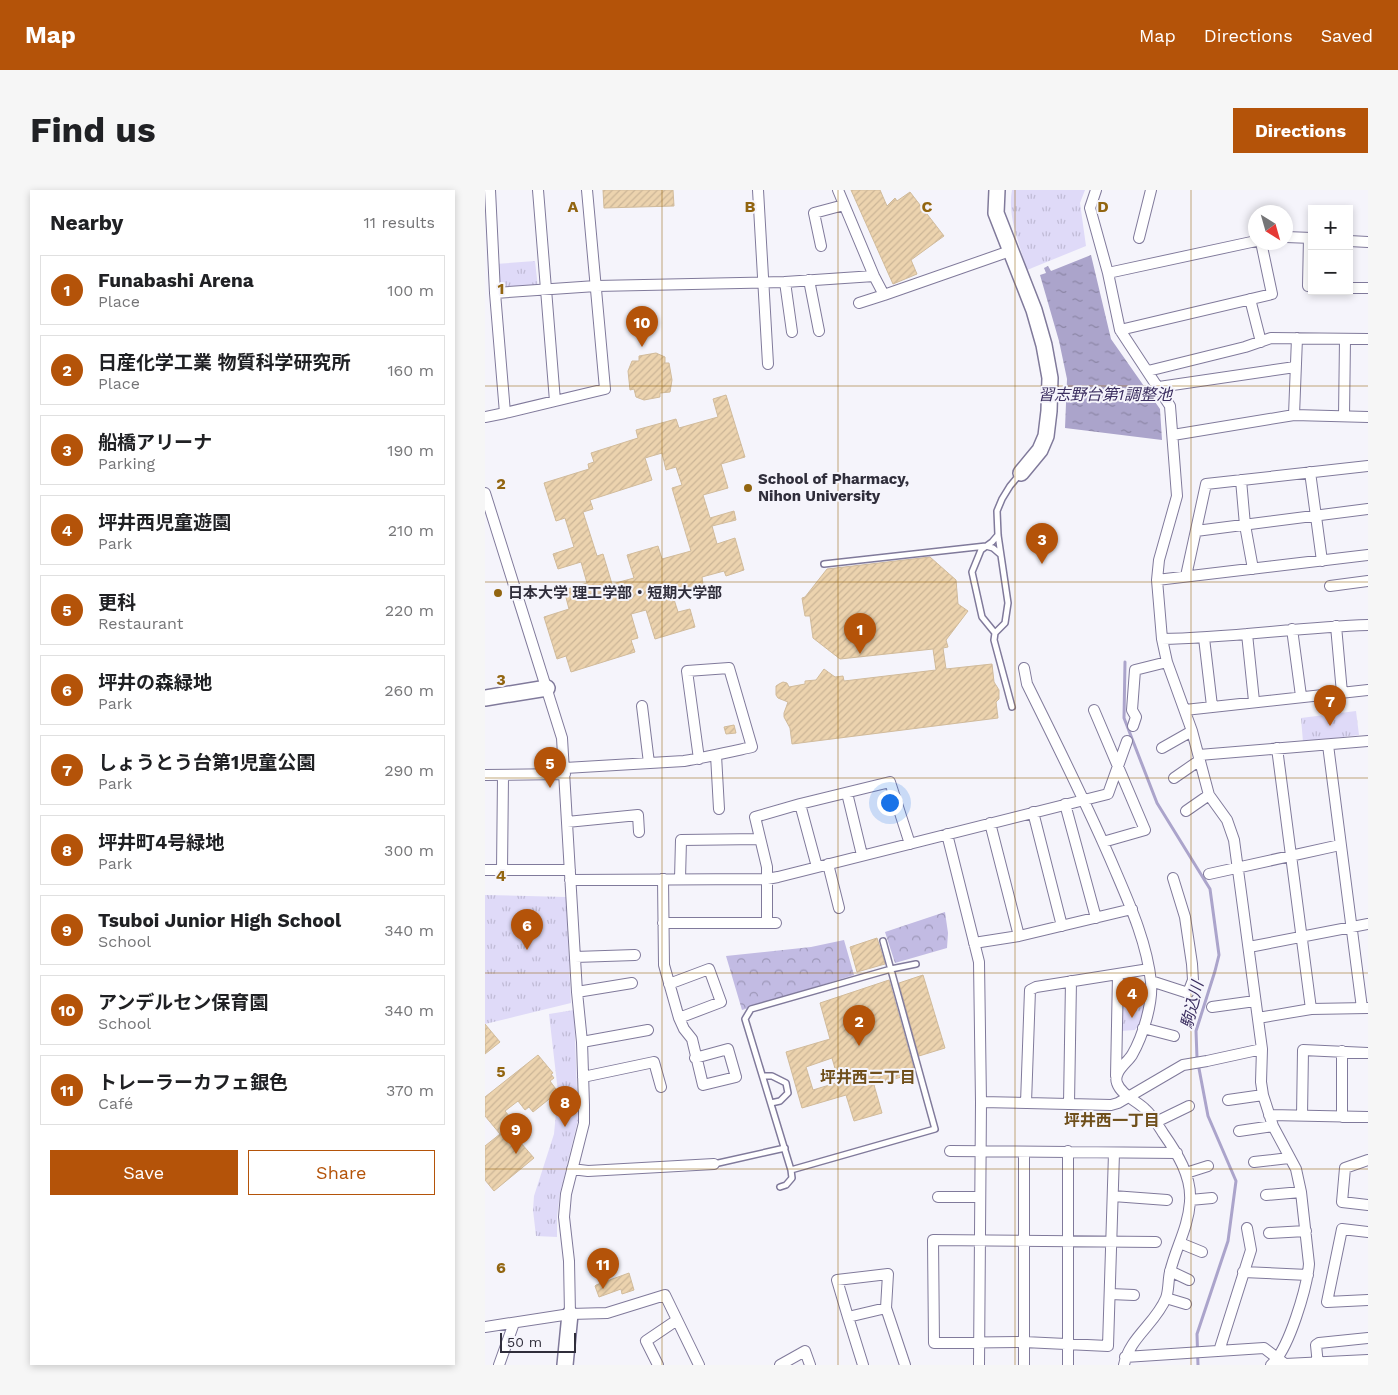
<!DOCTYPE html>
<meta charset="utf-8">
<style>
body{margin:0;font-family:"Work Sans","Noto Sans JP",sans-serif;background:#f6f6f6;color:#202124}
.controls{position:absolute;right:15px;top:15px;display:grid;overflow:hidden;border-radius:0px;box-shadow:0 2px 8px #0003}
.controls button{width:45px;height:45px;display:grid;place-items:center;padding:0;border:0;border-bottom:1px solid #e0e0e0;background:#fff;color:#202124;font:25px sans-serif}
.compass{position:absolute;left:763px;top:15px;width:45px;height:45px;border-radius:50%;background:#fff;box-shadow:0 2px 8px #0003;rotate:143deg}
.scale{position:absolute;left:15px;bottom:12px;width:76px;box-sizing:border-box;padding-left:5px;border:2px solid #302e3b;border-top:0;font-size:14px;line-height:18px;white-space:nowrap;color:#302e3b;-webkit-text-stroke:4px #f5f4fb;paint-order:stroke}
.you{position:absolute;left:404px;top:612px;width:18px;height:18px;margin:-12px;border:4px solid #fff;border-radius:50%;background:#1a73e8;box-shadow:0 0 0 8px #1a73e833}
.badge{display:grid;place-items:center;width:32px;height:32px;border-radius:50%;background:#b45309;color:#fff;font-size:16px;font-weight:700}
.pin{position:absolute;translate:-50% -41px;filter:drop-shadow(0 1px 2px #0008)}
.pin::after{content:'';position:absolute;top:26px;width:18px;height:15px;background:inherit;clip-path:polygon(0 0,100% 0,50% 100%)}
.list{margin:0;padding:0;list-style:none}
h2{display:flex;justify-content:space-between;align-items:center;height:65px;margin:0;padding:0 20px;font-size:21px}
h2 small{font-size:16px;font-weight:400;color:#757577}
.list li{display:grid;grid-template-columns:32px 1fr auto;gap:15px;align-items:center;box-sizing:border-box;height:70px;margin:0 10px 10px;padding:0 10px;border:1px solid #e0e0e0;border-radius:0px}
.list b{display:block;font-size:19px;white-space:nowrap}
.list p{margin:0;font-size:16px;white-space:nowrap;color:#757577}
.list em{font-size:16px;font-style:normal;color:#757577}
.actions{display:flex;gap:10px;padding:15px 20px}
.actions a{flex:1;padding:11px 0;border:1px solid #b45309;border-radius:0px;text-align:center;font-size:18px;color:#b45309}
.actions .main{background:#b45309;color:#fff}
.map{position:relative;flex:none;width:883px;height:1175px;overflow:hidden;border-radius:0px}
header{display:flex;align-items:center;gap:30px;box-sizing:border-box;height:70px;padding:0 25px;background:#b45309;color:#fff}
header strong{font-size:24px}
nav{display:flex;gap:28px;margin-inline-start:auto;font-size:18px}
.intro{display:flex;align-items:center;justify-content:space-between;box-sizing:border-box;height:120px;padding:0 30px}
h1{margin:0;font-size:35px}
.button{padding:12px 22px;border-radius:0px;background:#b45309;color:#fff;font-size:18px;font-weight:700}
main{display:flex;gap:30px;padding:0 30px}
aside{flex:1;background:#fff;border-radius:0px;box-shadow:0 2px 8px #0003}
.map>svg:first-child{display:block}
.grass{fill:url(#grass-tufts)}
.forest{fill:url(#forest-crowns)}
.water{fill:url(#water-ripples)}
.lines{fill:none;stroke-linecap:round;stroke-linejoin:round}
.stream{stroke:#aba4cb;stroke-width:3}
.building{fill:url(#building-hatch);stroke:#d1bb9b;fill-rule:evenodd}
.lane-casing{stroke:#807a9b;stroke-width:8}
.street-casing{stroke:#807a9b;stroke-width:12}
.secondary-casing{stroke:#807a9b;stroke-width:18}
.lane{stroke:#fff;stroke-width:5}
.street{stroke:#fff;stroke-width:10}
.secondary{stroke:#fff;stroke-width:15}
.grid{fill:none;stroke:#926510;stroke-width:1;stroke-opacity:0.55}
.poi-dot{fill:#926510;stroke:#f5f4fb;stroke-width:2}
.labels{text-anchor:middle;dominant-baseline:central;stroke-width:4;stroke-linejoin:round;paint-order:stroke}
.poi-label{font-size:15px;font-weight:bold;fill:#302e3b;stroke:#f5f4fb;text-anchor:start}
.water-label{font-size:16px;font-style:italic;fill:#3a2d5f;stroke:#f5f4fb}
.neighbourhood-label{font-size:16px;font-weight:bold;fill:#6f4f1b;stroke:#f5f4fb}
.grid-label{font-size:16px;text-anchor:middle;font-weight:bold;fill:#926510;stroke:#f5f4fb;stroke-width:4;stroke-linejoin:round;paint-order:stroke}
</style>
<header>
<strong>Map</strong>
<nav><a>Map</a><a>Directions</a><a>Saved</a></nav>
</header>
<div class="intro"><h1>Find us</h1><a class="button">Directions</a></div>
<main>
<aside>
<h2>Nearby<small>11 results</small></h2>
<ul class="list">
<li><span class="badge">1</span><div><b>Funabashi Arena</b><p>Place</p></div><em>100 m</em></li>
<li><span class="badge">2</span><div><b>日産化学工業 物質科学研究所</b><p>Place</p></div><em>160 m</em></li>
<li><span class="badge">3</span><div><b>船橋アリーナ</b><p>Parking</p></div><em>190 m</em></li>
<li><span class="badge">4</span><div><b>坪井西児童遊園</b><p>Park</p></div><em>210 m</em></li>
<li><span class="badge">5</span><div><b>更科</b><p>Restaurant</p></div><em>220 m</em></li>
<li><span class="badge">6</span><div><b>坪井の森緑地</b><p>Park</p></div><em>260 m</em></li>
<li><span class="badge">7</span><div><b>しょうとう台第1児童公園</b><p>Park</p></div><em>290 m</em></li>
<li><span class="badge">8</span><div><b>坪井町4号緑地</b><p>Park</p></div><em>300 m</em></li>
<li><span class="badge">9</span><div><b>Tsuboi Junior High School</b><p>School</p></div><em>340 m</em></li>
<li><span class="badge">10</span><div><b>アンデルセン保育園</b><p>School</p></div><em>340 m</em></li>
<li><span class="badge">11</span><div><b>トレーラーカフェ銀色</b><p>Café</p></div><em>370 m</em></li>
</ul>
<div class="actions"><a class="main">Save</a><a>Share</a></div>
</aside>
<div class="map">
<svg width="883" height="1175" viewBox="0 0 883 1175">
<defs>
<pattern id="grass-tufts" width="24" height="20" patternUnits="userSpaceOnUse" patternTransform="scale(1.25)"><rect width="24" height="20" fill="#dfdaf8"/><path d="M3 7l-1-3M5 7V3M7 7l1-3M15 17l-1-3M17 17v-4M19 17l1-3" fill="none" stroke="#c0bbd6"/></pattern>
<pattern id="forest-crowns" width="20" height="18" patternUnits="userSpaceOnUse" patternTransform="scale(1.25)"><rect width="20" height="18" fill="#c2bbe3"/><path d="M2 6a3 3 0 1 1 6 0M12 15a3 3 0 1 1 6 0" fill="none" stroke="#9e98b9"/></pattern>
<pattern id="water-ripples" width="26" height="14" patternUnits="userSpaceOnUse" patternTransform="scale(1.25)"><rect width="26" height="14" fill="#aba4cb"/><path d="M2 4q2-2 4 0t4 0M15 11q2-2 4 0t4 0" fill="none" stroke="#8c86a6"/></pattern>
<pattern id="building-hatch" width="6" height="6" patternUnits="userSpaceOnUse" patternTransform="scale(1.25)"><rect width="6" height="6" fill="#ecd3ae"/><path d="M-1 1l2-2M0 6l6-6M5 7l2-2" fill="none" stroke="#cbb597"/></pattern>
</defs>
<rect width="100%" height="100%" fill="#f5f4fb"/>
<path class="grass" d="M527,0h73l-5,13 6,43 -59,24c-7,-25 -20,-53 -15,-80z
M50,71l3,27 -41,2 -2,-26z
M871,521l3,24 -56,7 -2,-24z
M0,705l81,2 5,106 -86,21z
M636,802h26c-1,14 -2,27 -12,38l-14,1z
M89,820l4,110 -18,73 -3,24v20l-21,-1 -3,-26 1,-14 20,-62 4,-42 -9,-78z"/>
<path class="forest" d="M460,722l3,21 -1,15 -52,15 -10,-31z
M359,750l10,35 -112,35 -16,-54 85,-9z"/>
<path class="water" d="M606,65l20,84 49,70 2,31 -97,-12 2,-49 -8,-38 -19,-66 6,-2 -2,-5 4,-2 3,5z"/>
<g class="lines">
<path class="stream" d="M640,472l-1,56 33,85 53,86 9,66 -4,16 -19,60 1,27 11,58 28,65 -8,60 -31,93 1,31"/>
</g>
<path class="building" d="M118,0h70l1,16 -70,2z
M366,0h29l7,16 8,-8 2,3 13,-9 34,44 -33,24 6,14 -24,10z
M171,163l9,4v6h4l3,17 -2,12 -10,1v4l-16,3 -8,-3 -2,-8 -4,1 -2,-19 4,-10h7v-5z
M241,205l19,62 -24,7 7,24 -25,7 7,23 24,-7 2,9 -24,6 5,18 18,-6 9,32 -18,6 -2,-5 -22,6 1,7 -31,9 6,19 12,-3 5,18 -40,12 -9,-29 -15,4 7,24 -7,2 4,12 -64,20 -5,-16 -9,3 -13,-42 25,-8 -5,-19 23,-7 -6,-21 -23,7 -5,-15 21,-7 -9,-29 -9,3 -12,-38 45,-14 -1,-5 6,-2 -3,-9 47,-15 -2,-8 40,-11 3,9 39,-11 -5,-18zM177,263l4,17 10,-3 6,18 -10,3 19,63 -29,8 -4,-13 -31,9 7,23 -22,6 -9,-30 -6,2 -14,-44 10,-3 -3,-9 62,-20 -7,-22z
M445,367l26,23 2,24 10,7 -22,29 2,7 -5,1 3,21 46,-5 2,18 5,8v9l-3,3 2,16 -206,26 -2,-16 -6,-11v-4l4,-11 -10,-4 -2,-3v-9l3,-2 4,-2 4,1 2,4 16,-3v-3l11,-1 8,-11 11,8 8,-1 1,5 92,-11 -3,-21 -93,10 -27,-21 -3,-22h-5l-3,-18 3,-1 22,-28z
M249,535l2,8 -10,1 -2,-7z
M392,748l8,26 -28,8 -7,-25z
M438,785l22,73 -26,8 -20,-73z
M404,790l26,93 -41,12 8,28 -28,8 -8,-26 -44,13 -16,-56 44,-13 -10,-36zM347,868l7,24 -26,8 -7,-23z
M0,834l15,18 -15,12z
M53,865l15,18 -2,1 3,4 -4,3 8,11 -25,20 -4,-5 -4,3 -7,-9 -13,10 5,6 -8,7 11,12 1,-1 20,23 -40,33 -9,-11v-34l15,-12 -15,-18v-19z
M144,1083l5,17 -12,4 -1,-5 -22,8 -4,-11 1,-1z"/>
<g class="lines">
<g class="lane-casing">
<path id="lane" d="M339,374l162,-18 7,2 7,6
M510,443l-13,-16 -10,-45 9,-22 11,-8 6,-7
M527,517l-18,-67 1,-7 10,-10 3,-20 -10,-68 -1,-24 5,-12 8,-13 10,-12
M278,886h9l14,7 2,10 -8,8 -9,2
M229,974l71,-16
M306,980l144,-41 -52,-188
M295,997l6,-2 6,-7 -1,-8 -46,-151 6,-10 140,-40 25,-5"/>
</g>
<g class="street-casing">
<path id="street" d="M5,0l5,103 10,120 100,-24 -18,-199
M53,0l17,211
M273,0l10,174
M353,0l36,86 10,19 126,-44
M611,0l-6,18 18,65 12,57 50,76 7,90 -18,64 -2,20 5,59 5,23 25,69 17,64 18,25 7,20 28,209 -1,33 2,13 10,31 23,43 5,23 8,72c-2,23 -20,86 -38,101
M801,47l26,1
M654,48l12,-48
M824,48l-1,48h4
M864,51l19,1
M336,56l-7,-33 30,-8
M623,83l148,-32
M324,90l10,51
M300,92l7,50
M864,98h19
M10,103l101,-7 189,-4 89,-6
M765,109l11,43
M374,113l25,-8
M635,140l152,-36 -11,-52
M663,181l97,-24 26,-9 97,1
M674,197l136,-20
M809,225l3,-77
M859,226l1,-77
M0,227l20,-4
M688,245l121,-20 74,2
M825,282l12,89
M756,290l4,45 8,44
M0,303l77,245 15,254 5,50 2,63v18l-18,71 -2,23 5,44 1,53
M711,341l172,-22
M701,386l20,-92 162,-18
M672,390l211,-25
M845,396l38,-5
M851,436l6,67
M807,439l9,67
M762,444l7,67
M719,448l8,68
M677,449c69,-1 137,-12 206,-14
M539,478l3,16c30,61 61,122 88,186 15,35 32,73 36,112 2,21 -8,54 -19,73 -5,8 -19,17 -15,28 4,12 20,18 28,26 7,6 13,16 18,24 14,20 29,43 27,69 -2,26 -14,45 -20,70 -2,8 -1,18 -4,26 -10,25 -37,40 -42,67
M157,516l7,57
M609,520l51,120 -42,12
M700,520l183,-20
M648,536l3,-9 -4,-7 3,-40 32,-8
M843,555l34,263
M677,558l30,-17
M792,558l34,261
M231,565l3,54
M714,565l169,-14
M80,578l119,-7c23,-4 45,-9 68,-14l-23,-79 -42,3 12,88
M0,585l80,-1
M689,588l26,-18
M362,603l15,62
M315,614l17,63
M580,614l31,114
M701,621l23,-16
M548,622l29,114
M82,632l71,-7 1,17
M505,633l29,113
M462,644l32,128 2,140 -2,263
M343,674l11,44
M0,680h85
M17,680l1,-94
M724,684l131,-29
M178,689l1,86 15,53 5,11 8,10 11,46 33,-8 -8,-28 -33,9
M195,689l1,-39 79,-1
M85,690l197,-1 11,-2 330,-83 19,-53
M178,733h113
M282,733v-56l-12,-50 45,-13 90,-22 20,62
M489,753l45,-7 113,-27
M764,757l119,-23
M90,767l60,-2
M666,791l37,12 5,-13 -1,-16 -7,-47 -12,-39
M184,794l40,-15 12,33 -42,16
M92,802l55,-9
M727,817l43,-6
M773,828l53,-9 56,-1
M658,838l31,8
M97,852l66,-12
M631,886l2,-102
M98,887l71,-15 7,25
M743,910l35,-5
M496,912l130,3 7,-2 65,-38 24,-4 55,-12
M541,913l4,-113 6,-3 113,-18
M584,914l2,-123
M784,925l99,2
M817,926l1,-66 65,3
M857,927v-66
M671,932l33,-16
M754,941l34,-5
M465,961l227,2
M629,963l-6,193 -84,-4 -90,1 -1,-103c74,1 148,2 223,2
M883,970l-23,8 -3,34 26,3
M769,972l35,-4
M87,979l16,2 126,-7
M701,983l22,-7
M781,1005l35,-3
M628,1006l54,4
M453,1007h41
M705,1010l22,-2
M883,1042l-26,-3 -15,73 41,-2
M784,1043l37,-2
M695,1053l22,9
M685,1081l19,9
M758,1082l65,3
M625,1104l24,1
M681,1108l20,6
M363,1127l-11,-37 51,-6 -2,34
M0,1137l85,-13 37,-1 58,-18 34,70
M734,1161l32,-101 -4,-22
M640,1167l139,-9 21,16 83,-4
M14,1175l15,-42
M173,1175l-12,-24 31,-21
M295,1175l25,-14 5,14
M378,1175l-15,-48 38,-9 19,57
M539,1175v-213
M583,1175v-214
M833,1175l-2,-20 3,-2 49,-5"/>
</g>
<g class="secondary-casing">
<path id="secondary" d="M512,0l-1,23 38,97 10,35 6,33 -1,33 -3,25 -6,14 -19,23
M0,508l62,-10
M80,1175l5,-51"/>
</g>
<use href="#lane" class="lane"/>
<use href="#street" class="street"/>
<use href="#secondary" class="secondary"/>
</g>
<path class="grid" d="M177,0v1175M353,0v1175M530,0v1175M706,0v1175M0,196h883M0,392h883M0,588h883M0,783h883M0,979h883"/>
<g class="poi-dot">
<circle cx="263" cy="298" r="5"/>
<circle cx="13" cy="403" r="5"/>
</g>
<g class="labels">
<g class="poi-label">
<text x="273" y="289">School of Pharmacy,<tspan x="273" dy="17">Nihon University</tspan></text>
<text x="23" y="403">日本大学 理工学部・短期大学部</text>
</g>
<g class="water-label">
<text x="620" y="204">習志野台第1調整池</text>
<text transform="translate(707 815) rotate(-76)">駒込川</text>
</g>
<g class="neighbourhood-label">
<text x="383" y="887">坪井西二丁目</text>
<text x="627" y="930">坪井西一丁目</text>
</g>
</g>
<g class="grid-label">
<text x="88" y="22">A</text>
<text x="265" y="22">B</text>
<text x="442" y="22">C</text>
<text x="618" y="22">D</text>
<text x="16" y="104">1</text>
<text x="16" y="299">2</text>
<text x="16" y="495">3</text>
<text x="16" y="691">4</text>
<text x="16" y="887">5</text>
<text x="16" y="1083">6</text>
</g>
</svg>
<div class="controls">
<button>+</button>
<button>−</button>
</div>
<svg class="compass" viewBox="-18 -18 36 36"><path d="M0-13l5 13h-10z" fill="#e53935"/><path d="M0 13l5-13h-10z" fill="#757577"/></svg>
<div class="scale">50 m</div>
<div class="you"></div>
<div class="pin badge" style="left:375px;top:464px">1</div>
<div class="pin badge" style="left:374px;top:856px">2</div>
<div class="pin badge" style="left:557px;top:374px">3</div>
<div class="pin badge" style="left:647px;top:828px">4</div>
<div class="pin badge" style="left:65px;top:598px">5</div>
<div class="pin badge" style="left:42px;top:760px">6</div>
<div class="pin badge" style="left:845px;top:536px">7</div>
<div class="pin badge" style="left:80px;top:937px">8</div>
<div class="pin badge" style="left:31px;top:964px">9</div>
<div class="pin badge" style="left:157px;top:157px">10</div>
<div class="pin badge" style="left:118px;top:1099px">11</div>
</div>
</main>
